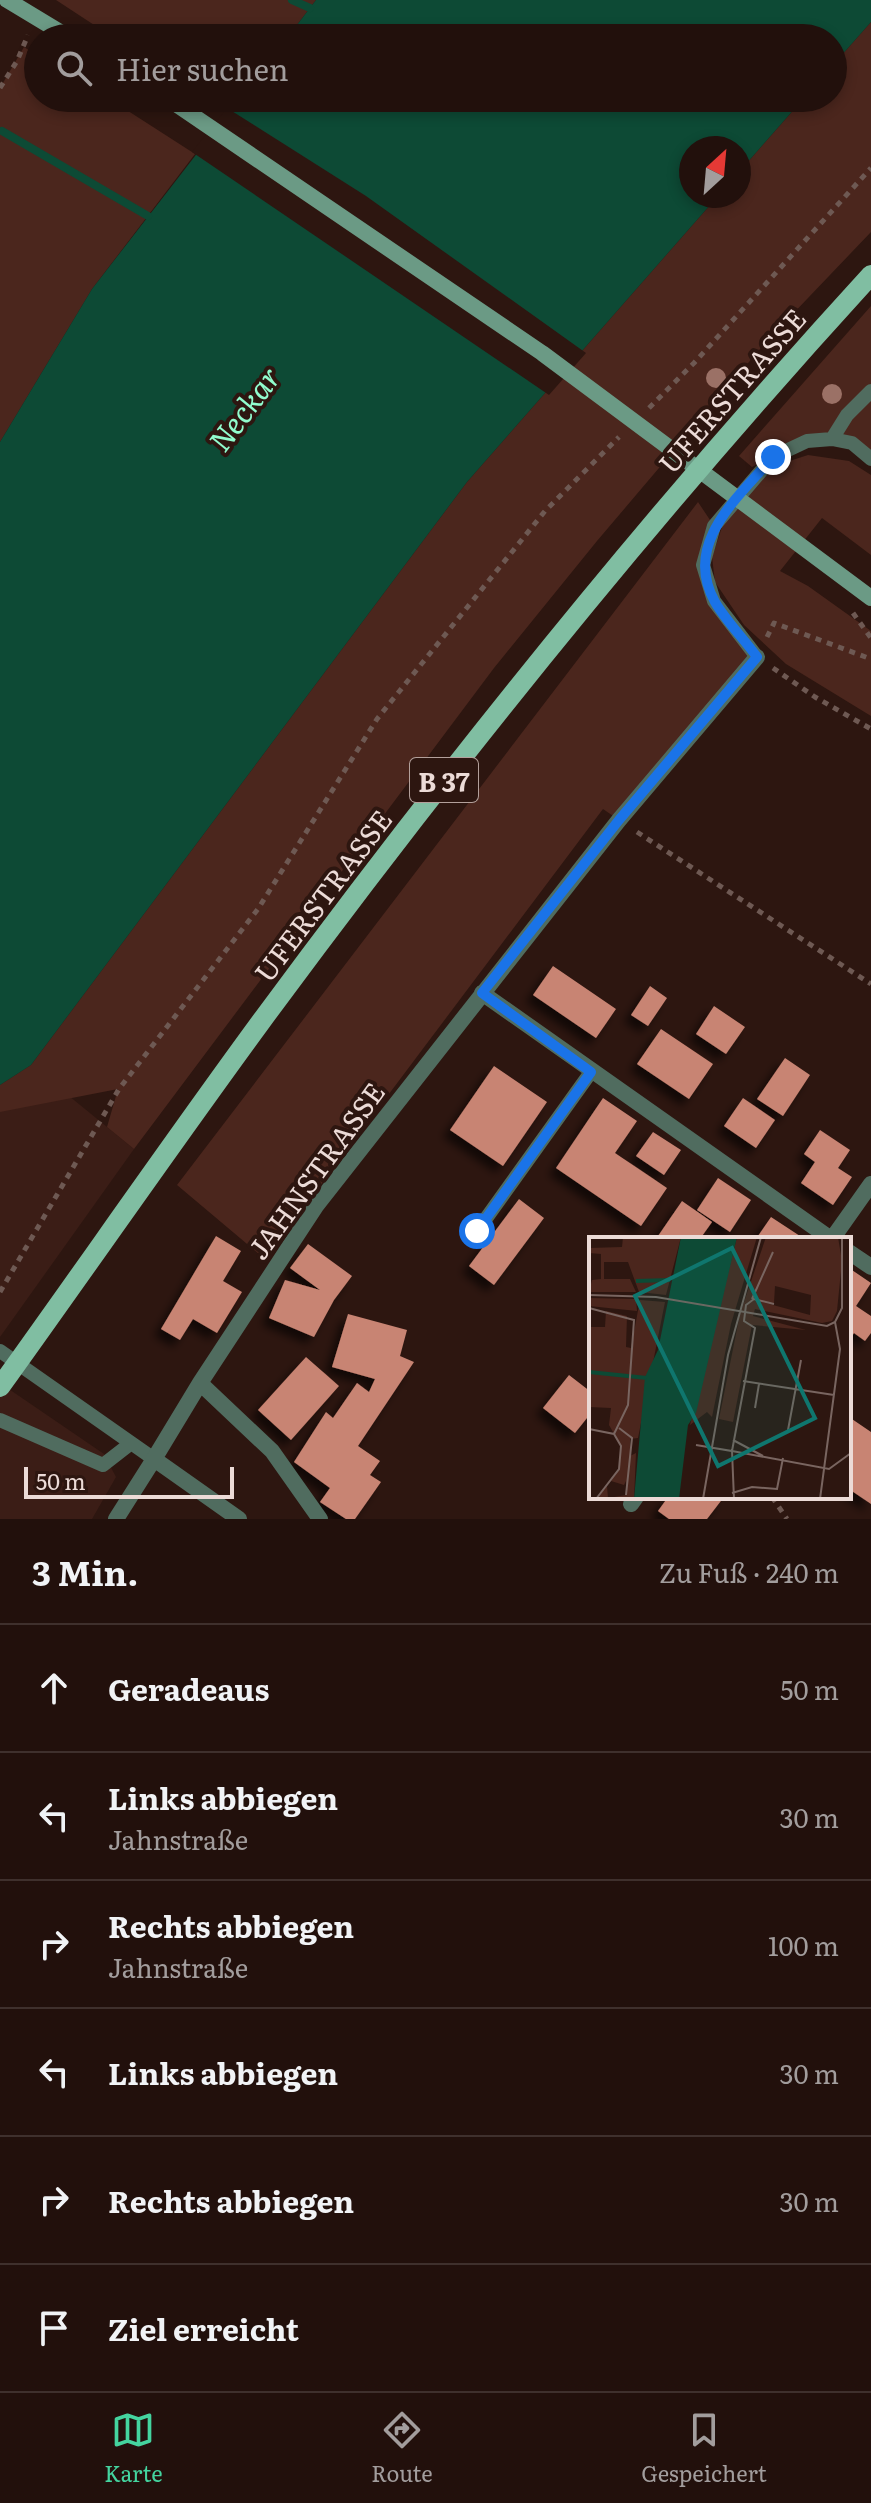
<!DOCTYPE html>
<html lang="de">
<meta charset="utf-8">
<style>
body{margin:0;font-family:Literata,serif;background:#2e1e1a;color:#f1f3f6}
.compass{position:absolute;left:679px;top:136px;width:72px;height:72px;border-radius:50%;background:#22100c;box-shadow:0 4px 12px #0003;rotate:26deg}
.scale{position:absolute;left:24px;bottom:20px;width:210px;box-sizing:border-box;padding-left:8px;border:4px solid #ecdbd7;border-top:0;font-size:22px;line-height:28px;white-space:nowrap;color:#ecdbd7;-webkit-text-stroke:6px #2d1610;paint-order:stroke}
.stop{position:absolute;width:24px;height:24px;margin:-18px;border:6px solid #1a73e8;border-radius:50%;background:#fff}
.stop.end{background:#1a73e8;border-color:#fff;box-shadow:0 2px 8px #0008}
.list{margin:0;padding:0;list-style:none}
h2{display:flex;justify-content:space-between;align-items:center;height:104px;margin:0;padding:0 32px;font-size:34px}
h2 small{font-size:26px;font-weight:400;color:#a29d9d}
.list li{display:grid;grid-template-columns:52px 1fr auto;gap:24px;align-items:center;box-sizing:border-box;height:128px;padding:0 32px;border-top:2px solid #3f302d}
.list b{display:block;font-size:30px;white-space:nowrap}
.list p{margin:0;font-size:26px;white-space:nowrap;color:#a29d9d}
.list em{font-size:26px;font-style:normal;color:#a29d9d}
.icon{flex:none;width:44px;height:44px;fill:none;stroke:currentColor;stroke-width:2;stroke-linecap:round;stroke-linejoin:round}
.map{position:relative;flex:none;width:871px;height:1519px;overflow:hidden}
.search{position:absolute;background:#22100c;box-shadow:0 4px 12px #0003;left:24px;right:24px;top:24px;height:88px;display:flex;align-items:center;gap:20px;box-sizing:border-box;padding:0 28px;border-radius:44px;color:#a29d9d;font-size:30px}
.sheet{height:872px;background:#22100c}
nav{display:flex;justify-content:space-around;align-items:center;box-sizing:border-box;height:112px;border-top:2px solid #3f302d;background:#22100c;font-size:22px;color:#a29d9d}
nav a{display:grid;justify-items:center;gap:4px}
nav .on{color:#44d49f}
.map>svg:first-child{display:block}
.built{fill:#3b1d16}
.green{fill:#4b261d}
.water{fill:#0d4a35}
.pier{fill:#2d1610}
.lines{fill:none;stroke-linecap:round;stroke-linejoin:round}
.stream{stroke:#0d4a35;stroke-width:8}
.building{fill:#c88473;filter:url(#shadow)}
.path{stroke:#6e5953;stroke-width:5;stroke-dasharray:6 6;stroke-linecap:butt}
.service{stroke:#506c5f;stroke-width:14}
.minor{stroke:#506c5f;stroke-width:16}
.secondary{stroke:#6b9a85;stroke-width:16}
.primary{stroke:#80bea2;stroke-width:20}
.tree{fill:#9b7166}
.route{stroke:#1a73e8;stroke-width:10}
.labels{text-anchor:middle;dominant-baseline:central;stroke-width:8;stroke-linejoin:round;paint-order:stroke}
.shield{fill:#2d1610;stroke:#b3a09b;stroke-width:2}
.shield-label{font-size:26px;font-weight:bold;fill:#ecdbd7}
.street-label{font-size:28px;fill:#ecdbd7;stroke:#2d1610}
.water-label{font-size:30px;font-style:italic;fill:#91fcce;stroke:#2d1610}
.inset-river{fill:none;stroke:#0d4a35;stroke-width:4}
.inset-road{fill:none;stroke:#796560;stroke-width:2}
.view{fill:#0f766e;fill-opacity:0.15;stroke:#0f766e;stroke-width:4}
.inset-edge{fill:none;stroke:#ecdbd7;stroke-width:4}
</style>
<div class="map">
<svg width="871" height="1519" viewBox="0 0 871 1519">
<defs>
<filter id="shadow"><feDropShadow dx="-7" dy="7" stdDeviation="4" flood-color="#0009"/></filter>
</defs>
<rect width="100%" height="100%" fill="#2d1610"/>
<path class="built" d="M31,1065l103,84 -134,188v-252z
M0,1383l104,71 12,23 -24,42h-92z"/>
<path class="green" d="M56,0h260l-29,38h-173z
M871,22v210l-105,110 -169,199 -103,127 -360,481 -27,-22 11,-38 -118,23v-27l31,-20 436,-583 251,-286h21v-24l65,-74h29v-33z
M24,47l14,9v42h70l87,56 -103,135 -92,153v-354z
M871,306v153l-19,-16 -45,-2 -55,26 -13,-11z
M808,455l41,6 22,14v80l-49,-37 -42,53 28,15 63,45v85l-85,-52 -42,-39 -29,-43 -3,-25 10,-30 49,-60z
M698,502l16,24 -11,39 11,36 43,56 -138,163 -16,-11 -338,450 -88,-74z"/>
<path class="water" d="M316,0h555v22l-38,43v-27h-546z
M240,98h564l-65,74v-24h-48v48h27l-251,286 -436,583 -31,20v-643l92,-153z"/>
<path class="pier" d="M227,108l139,88 220,157 -37,42 -357,-243z"/>
<g class="lines">
<path class="stream" d="M292,0l18,8
M2,131l146,85"/>
</g>
<path class="building" d="M553,966l63,43 -20,29 -63,-43z
M650,986l17,12 -19,28 -17,-11z
M714,1006l31,21 -19,27 -30,-20z
M661,1029l52,35 -24,35 -52,-35z
M785,1058l25,17 -27,41 -26,-17z
M494,1066l53,36 -44,64 -53,-36z
M603,1098l34,23 -22,32 52,35 -26,38 -85,-58z
M743,1098l32,22 -19,28 -32,-22z
M820,1130l30,20 -12,18 14,9 -19,28 -32,-22 14,-21 -11,-8z
M653,1132l28,18 -17,25 -28,-19z
M718,1178l33,22 -21,32 -33,-22z
M519,1199l25,19 -50,67 -25,-19z
M682,1201l30,21 -12,17h-44z
M771,1217l29,19 -2,3h-42z
M216,1236l25,15 -18,30 19,11 -25,41 -24,-14 -13,21 -19,-11z
M308,1244l44,32 -18,24 -20,37 -45,-19 16,-38 35,10 -30,-22z
M849,1268l22,15 -15,23 15,10v17l-6,8 -11,-8 -5,7z
M348,1314l59,16 -7,26 14,6 -56,84 22,15 -10,14 11,7 -26,37h-9l-26,-17 10,-14 -36,-26 32,-50 7,6 24,-35 12,9 6,-13 -43,-12z
M306,1357l33,29 -48,54 -33,-30z
M569,1375l22,17v21l-16,20 -32,-25z
M849,1417l22,15v72l-22,-15z
M668,1497h56l-17,22h-38l-11,-8z"/>
<g class="lines">
<path class="path" d="M0,88l17,-27 11,-26
M649,408l45,-45 177,-195
M853,613l18,25
M767,637l7,-14 97,36
M773,668l42,29 56,32
M637,832l234,152
M0,1292l119,-203 139,-180 119,-190 168,-208 74,-74
M772,1497l15,22"/>
<path class="service" d="M832,439l15,-24 24,-24
M757,657l-43,-56 -11,-36 11,-39 59,-69 34,-16 25,-2 20,4 19,16
M477,1231l114,-159
M0,1351l154,108
M0,1420l103,45 27,-21"/>
<path class="minor" d="M482,993l349,246
M832,1239l39,-55
M849,1252l22,15
M200,1383l72,68 48,68
M154,1459l46,-76 116,-177 303,-386 138,-163
M631,1504l5,-7
M116,1519l38,-60 85,60"/>
<path class="secondary" d="M7,0l63,38
M167,98l375,255 329,245"/>
<path class="primary" d="M0,1387c87,-121 172,-244 260,-364 191,-259 394,-511 611,-748"/>
</g>
<g class="tree">
<circle cx="716" cy="378" r="10"/>
<circle cx="832" cy="394" r="10"/>
</g>
<g class="lines">
<path class="route" d="M477,1231l114,-159 -109,-79 137,-173 138,-163c-13,-18 -31,-36 -42,-55 -33,-59 23,-104 58,-145"/>
</g>
<g class="labels">
<rect class="shield" x="410" y="758" width="68" height="44" rx="6"/>
<g class="shield-label">
<text x="444" y="780">B 37</text>
</g>
<g class="street-label">
<text transform="translate(731 390) rotate(-49)">UFERSTRASSE</text>
<text transform="translate(322 895) rotate(-53)">UFERSTRASSE</text>
<text transform="translate(315 1170) rotate(-54)">JAHNSTRASSE</text>
</g>
<g class="water-label">
<text transform="translate(243 408) rotate(-53)">Neckar</text>
</g>
</g>
<g transform="translate(589 1237)">
<rect width="262" height="262" fill="#2d1610"/>
<path d="M34,0h58l-15,58 -27,-3 -11,-30h-24v17h26l6,13h-47l3,-12 9,-1v-25l-12,-1v-5l33,-1zM148,0h20l-26,87 -19,93 -5,-5 -17,13zM177,0h72l4,24 -5,50 -5,10 -10,2 -67,-14 -2,7 53,14 -54,-5 -19,97 -14,-3 21,-105zM186,49l36,9 -1,20 -48,-13 12,1zM0,61l47,1 1,12 -48,-5zM51,63l25,2 -27,136 -8,1v17l6,-3 -2,46h-38l11,-13 1,12 18,-3v-14l-2,4 -13,-4 8,-12 2,-23 -12,-21 2,-17 -22,-1v-80h16l1,-16 21,5 -1,31 5,1z" fill="#4b261d" fill-rule="evenodd"/>
<path d="M92,0h56l-41,176 -8,12 -9,74h-45l11,-122 13,-27z" fill="#0d4a35"/>
<path class="inset-river" d="M47,44l34,-1M0,135l58,6"/>
<path class="inset-road" d="M0,58l67,2 171,29 8,-4 7,-14v-71M163,62l21,-47M0,71l45,12 -6,85 -14,29M154,144l91,14M166,171l4,-24M30,191l13,10 -6,57M0,192l25,5 7,12 -2,23 -23,30M199,193l13,-70M144,203l30,16M107,208l36,6 23,-123 -11,-7 2,-16 8,-6 20,5M143,256l20,-6 25,2 6,-31M114,262l25,-144 33,-118M145,262l-2,-48 97,18 22,-16M231,262l20,-150 -5,-27"/>
<path class="view" d="M143,11l83,170 -97,48 -83,-170z"/>
<rect width="262" height="262" class="inset-edge"/>
</g>
</svg>
<svg class="compass" viewBox="-18 -18 36 36"><path d="M0-13l5 13h-10z" fill="#e53935"/><path d="M0 13l5-13h-10z" fill="#a29d9d"/></svg>
<div class="scale">50 m</div>
<div class="stop" style="left:477px;top:1231px"></div>
<div class="stop end" style="left:773px;top:457px"></div>
<div class="search"><svg class="icon" aria-label="search" viewBox="0 0 24 24"><circle cx="10" cy="10" r="6"/><path d="M15 15l6 6"/></svg>Hier suchen</div>
</div>
<section class="sheet">
<h2>3 Min.<small>Zu Fuß · 240 m</small></h2>
<ul class="list">
<li><svg class="icon" aria-label="ahead" viewBox="0 0 24 24"><path d="M12 20V5M6 11l6-6 6 6"/></svg><div><b>Geradeaus</b></div><em>50 m</em></li>
<li><svg class="icon" aria-label="left" viewBox="0 0 24 24"><path d="M17 20v-9H6M10 6l-5 5 5 5"/></svg><div><b>Links abbiegen</b><p>Jahnstraße</p></div><em>30 m</em></li>
<li><svg class="icon" aria-label="right" viewBox="0 0 24 24"><path d="M7 20v-9h11M14 6l5 5-5 5"/></svg><div><b>Rechts abbiegen</b><p>Jahnstraße</p></div><em>100 m</em></li>
<li><svg class="icon" aria-label="left" viewBox="0 0 24 24"><path d="M17 20v-9H6M10 6l-5 5 5 5"/></svg><div><b>Links abbiegen</b></div><em>30 m</em></li>
<li><svg class="icon" aria-label="right" viewBox="0 0 24 24"><path d="M7 20v-9h11M14 6l5 5-5 5"/></svg><div><b>Rechts abbiegen</b></div><em>30 m</em></li>
<li><svg class="icon" aria-label="arrive" viewBox="0 0 24 24"><path d="M6 21V4h12l-3 4 3 4H6"/></svg><div><b>Ziel erreicht</b></div></li>
</ul>
</section>
<nav>
<a class="on"><svg class="icon" aria-label="map" viewBox="0 0 24 24"><path d="M3 6l6-2 6 2 6-2v14l-6 2-6-2-6 2zM9 4v14M15 6v14"/></svg>Karte</a>
<a><svg class="icon" aria-label="directions" viewBox="0 0 24 24"><path d="M12 3l9 9-9 9-9-9zM9 14v-3h6M13 9l2 2-2 2"/></svg>Route</a>
<a><svg class="icon" aria-label="saved" viewBox="0 0 24 24"><path d="M7 4h10v16l-5-4-5 4z"/></svg>Gespeichert</a>
</nav>
